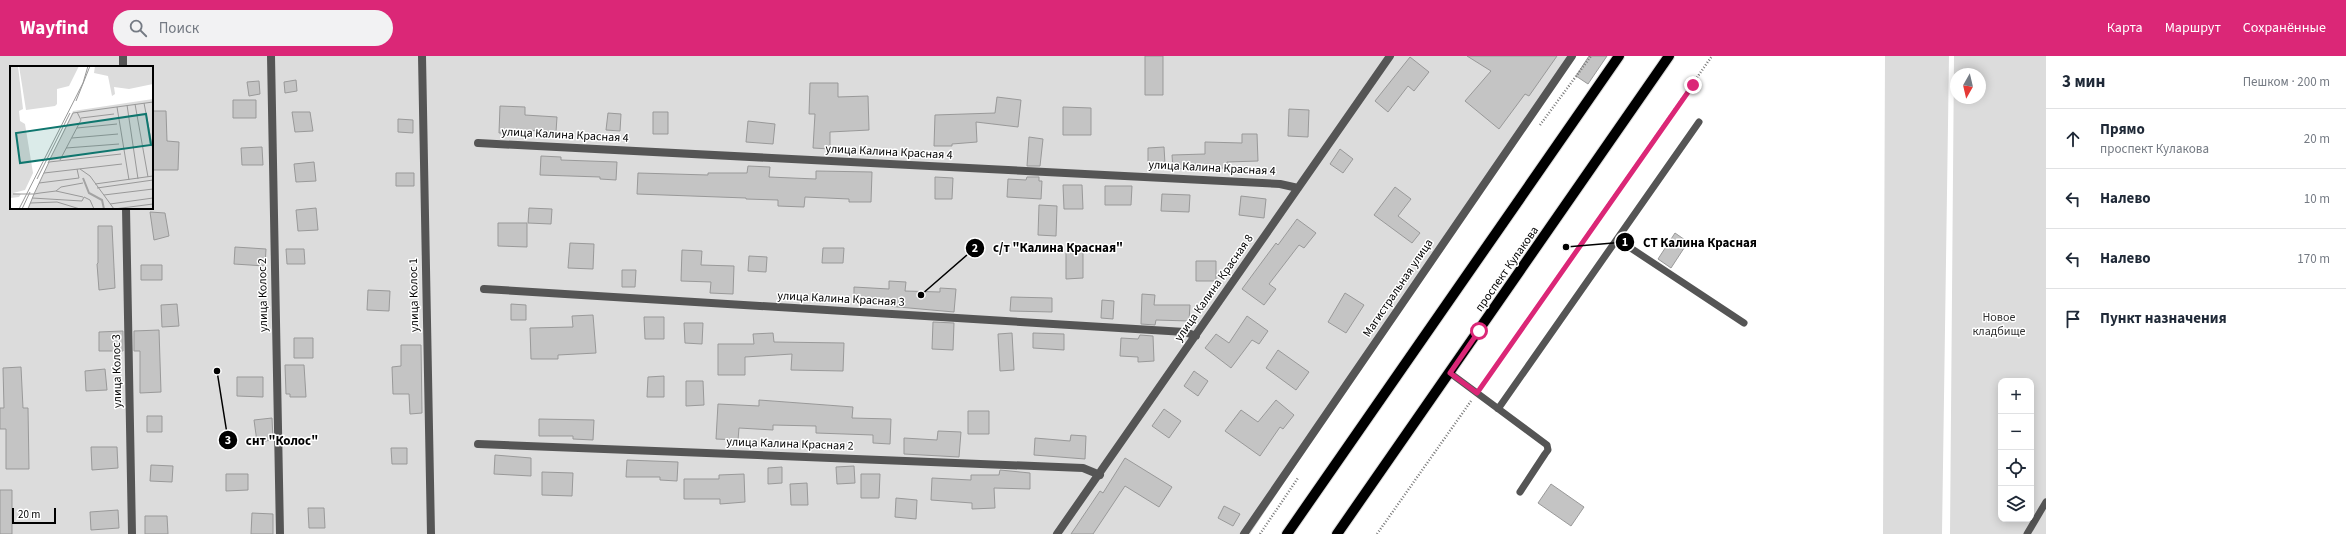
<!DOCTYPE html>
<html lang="ru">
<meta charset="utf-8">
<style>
body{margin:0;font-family:"Source Sans 3",sans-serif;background:#f2f2f3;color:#1f2937}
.controls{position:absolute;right:12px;bottom:12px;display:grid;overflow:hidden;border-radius:8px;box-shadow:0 2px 10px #0003}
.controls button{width:36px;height:36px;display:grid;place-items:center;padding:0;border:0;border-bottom:1px solid #e0e1e3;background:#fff;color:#1f2937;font:20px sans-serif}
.compass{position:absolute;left:1950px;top:12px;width:36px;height:36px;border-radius:50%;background:#fff;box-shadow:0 2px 10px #0003;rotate:188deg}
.scale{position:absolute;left:12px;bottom:10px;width:44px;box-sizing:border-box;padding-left:4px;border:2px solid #000;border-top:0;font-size:11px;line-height:14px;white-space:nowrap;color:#000;-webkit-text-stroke:3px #fff;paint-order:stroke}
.stop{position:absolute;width:12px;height:12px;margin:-9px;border:3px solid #db2777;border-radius:50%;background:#fff}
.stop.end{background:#db2777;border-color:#fff;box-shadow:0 1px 4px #0008}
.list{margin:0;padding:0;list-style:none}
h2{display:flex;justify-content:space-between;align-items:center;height:52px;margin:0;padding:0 16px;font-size:17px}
h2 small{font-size:13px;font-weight:400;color:#747a83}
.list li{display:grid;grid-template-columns:26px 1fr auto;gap:12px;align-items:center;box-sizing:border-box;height:60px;padding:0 16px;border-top:1px solid #e0e1e3}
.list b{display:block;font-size:15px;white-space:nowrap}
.list p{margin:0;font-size:13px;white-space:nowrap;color:#747a83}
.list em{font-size:13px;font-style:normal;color:#747a83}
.icon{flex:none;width:22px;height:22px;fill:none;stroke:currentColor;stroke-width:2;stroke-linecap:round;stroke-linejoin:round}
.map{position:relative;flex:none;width:2046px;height:478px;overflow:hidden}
header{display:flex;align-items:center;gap:24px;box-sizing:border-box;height:56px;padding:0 20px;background:#db2777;color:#fff}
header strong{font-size:19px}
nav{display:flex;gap:22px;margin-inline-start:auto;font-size:14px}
.search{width:280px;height:36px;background:#f2f2f3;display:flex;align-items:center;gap:10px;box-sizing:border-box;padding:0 14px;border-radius:22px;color:#747a83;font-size:15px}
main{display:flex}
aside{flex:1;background:#fff}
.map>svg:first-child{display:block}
.green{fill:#dcdcdc;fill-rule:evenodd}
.building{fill:#c4c4c4;stroke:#999}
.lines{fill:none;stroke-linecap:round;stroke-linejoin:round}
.primary-casing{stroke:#dbdbdb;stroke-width:12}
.path{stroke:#777;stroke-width:2.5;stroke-dasharray:1 2;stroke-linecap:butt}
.service{stroke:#555;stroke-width:7}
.minor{stroke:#555;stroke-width:8}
.primary{stroke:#000;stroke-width:10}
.route{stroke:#db2777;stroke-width:5}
.labels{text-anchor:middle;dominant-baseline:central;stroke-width:3;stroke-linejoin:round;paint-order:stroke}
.street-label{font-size:12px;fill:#000;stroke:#fff}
.park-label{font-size:12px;fill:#333;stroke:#fff}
.inset-river{fill:none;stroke:#a3a3a3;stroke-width:2}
.inset-road{fill:none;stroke:#999;stroke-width:1}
.view{fill:#0f766e;fill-opacity:0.15;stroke:#0f766e;stroke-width:2}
.inset-edge{fill:none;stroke:#000;stroke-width:2}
.leader{fill:none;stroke:#000;stroke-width:1.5}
.callout-dot{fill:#000;stroke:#fff;stroke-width:1.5}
.mark-label{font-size:12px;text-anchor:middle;font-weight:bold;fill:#fff}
.callout-label{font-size:13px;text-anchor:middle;font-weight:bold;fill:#000;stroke:#fff;stroke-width:3;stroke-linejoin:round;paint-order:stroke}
</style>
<header>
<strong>Wayfind</strong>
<div class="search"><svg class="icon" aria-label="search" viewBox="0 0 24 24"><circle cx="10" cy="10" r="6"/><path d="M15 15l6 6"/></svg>Поиск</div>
<nav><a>Карта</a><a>Маршрут</a><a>Сохранённые</a></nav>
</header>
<main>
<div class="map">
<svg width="2046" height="478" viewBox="0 0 2046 478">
<rect width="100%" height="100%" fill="#fff"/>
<path class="green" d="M0,0h1568l-318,478h-1250zM11,11h141v141h-141z
M1885,0h64l-7,478h-59z
M1954,0h92v478h-96zM1956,18h24v24h-24zM2001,325h30v138h-30z"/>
<path class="building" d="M1145,0h18v39h-18z
M1467,0h90l-28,40 -4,-2 -26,35 -34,-28 26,-30z
M1589,0h18l-19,28 -12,-8z
M1410,1l19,15 -15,19 -6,-5 -20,26 -13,-11z
M296,24l1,11 -12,2 -1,-11z
M259,25l1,13 -11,2 -2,-14z
M810,27h28v14l30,-1 1,34 -39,2v17l-17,-1 2,-34h-6z
M997,41l24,3 -3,27 -42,-5 1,20 -25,2v2h-18l1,-31 60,-2z
M233,44h23v18h-23z
M500,50l25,1v8l32,2 -1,15 -32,-2v4l-25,-1z
M1063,51l28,1v27h-28z
M1289,53l20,1 -1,27 -20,-1z
M152,55h14l1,30 12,1 -1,28h-26z
M292,56h18l3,19 -18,1z
M653,56h15v22h-15z
M608,57l13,1 -1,17 -14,-1z
M398,63l15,1v13l-15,-1z
M748,65l27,3 -2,20 -27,-2z
M1242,78h15l1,27 -31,1v6l-54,1 -1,-14 33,-1v-12l37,1z
M1029,81l14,2 -3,27h-13z
M262,91l1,18h-21l-1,-17z
M1164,91l1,17h-17v-16z
M1340,93l13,10 -10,14 -13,-9z
M541,100l20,1v3l56,2 -1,18 -16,-1v-2l-60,-2z
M314,106l2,19 -20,1 -2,-18z
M748,110l22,1 -1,10 47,2v-8l56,1 -1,30h-22v-3l-44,-2 -1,10 -26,-1v-6l-32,-1v-1l-109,-4 1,-21 70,2v-2h39z
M396,117h18v13h-18z
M935,121l18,1 -1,21h-17z
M1027,121h12v4h3l-1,18 -34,-2 1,-18 18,1z
M1063,129h19l1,24h-19z
M1105,130h27l-1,19h-26z
M1395,131l16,12 -13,17 22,17 -8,10 -38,-28z
M1162,138l28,1 -1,17 -28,-1z
M1241,140l25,3 -2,19 -25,-3z
M1039,149l18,1 -1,30 -18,-1z
M316,152l2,22 -20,1 -2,-21z
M529,152l23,1 -1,15 -23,-1z
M150,156l15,1 4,23 -15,4z
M1297,163l19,14 -12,15 -5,-3 -30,39 7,5 -12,16 -22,-16 34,-46 2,2z
M498,167h29v24l-29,-1z
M98,170h14l3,62 -16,2 -2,-26 1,-1z
M1675,177l13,9 -17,26 -13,-9z
M570,187l24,1 -1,25 -25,-1z
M235,191l31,2 -1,17 -31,-2z
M823,192h21l-1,15h-21z
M286,193h18l1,15h-18z
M682,194l20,1 -1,14 33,1 -1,28 -23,-1 1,-11 -30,-1z
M1083,196v26l-17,1v-26z
M749,200l18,1 -1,15 -18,-1z
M1196,205h20v20h-20z
M141,209h21v15h-21z
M622,214h14l-1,17h-13z
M889,225l17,1 -1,9 35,1v-4l16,1 -2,23 -67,-6 1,-2 -34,-1v-16l35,2z
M368,234l22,1 -1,20 -22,-1z
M1345,237l19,12 -18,28 -18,-11z
M1142,238l13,1 -1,10h36l-1,16 -33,-1 -1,5 -14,-1z
M1011,241l41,1v14l-42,-1z
M1102,244l12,1 -1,18 -12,-1z
M177,248l2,22 -17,1 -1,-22z
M511,248l15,1v15h-15z
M593,259l3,38 -38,2v4h-27l-1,-31 43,-1 -1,-11z
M1247,260l21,15 -9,13 -7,-4 -21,28 -26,-20 11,-14 13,9z
M644,261h20v22h-19z
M933,266l21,1 -1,27 -21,-1z
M684,267h19l-1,21 -17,-1z
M159,274l2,62 -21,1v-42h-6v-20z
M123,275v20h-24v-19z
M773,277l1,9 70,1 -1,28 -52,-1 1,-16 -47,3v18h-27v-31h36l-1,-10z
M1012,277l2,37 -14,1 -2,-37z
M1033,277l31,1v16l-31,-2z
M1140,279l13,1 1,25 -16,1v-5l-18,-1 1,-18 17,1z
M294,282h19v20h-19z
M401,289h20l1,68 -12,1 -1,-20h-16l-1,-27 9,-1z
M1278,294l31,22 -13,18 -30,-22z
M285,309h19l2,32h-16v-3h-4z
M21,311l2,41h5l1,61h-23v-40h-6v-21h4l-1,-40z
M105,313l2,21 -21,1 -1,-20z
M1194,315l14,10 -10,15 -14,-10z
M664,320v21h-17l1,-20z
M237,321h26v20l-26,-1z
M686,325h17l1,24 -18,1z
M759,344l94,7 -1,11 39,1 -1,25 -17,-1v-8l-57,-2v-7l-43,-1v5l-34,-2 -1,12 -22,-1 2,-35 41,2z
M1276,344l18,15 -11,14 -3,-2 -20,29 -35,-25 16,-21 17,12z
M1164,353l17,12 -12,17 -17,-12z
M968,355h21v23h-21z
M147,360h15v16h-15z
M272,362l1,22 -16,2 -3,-22z
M539,363l55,1 -1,20 -20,-1v-3h-34z
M938,375l23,1 -2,25 -55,-3v-16l33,2z
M1071,379l15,1 -1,23 -51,-4 1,-17 35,3z
M91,391h26l1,21 -26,2z
M391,392h16v16h-15z
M495,399l36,3v18l-37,-2z
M1125,402l47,29 -13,20 -34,-21 -32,48h-22l29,-43 3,2z
M627,404l51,2 -1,19 -17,-1v-3h-34z
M151,409l22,1 -1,16 -22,-1z
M854,410l1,17 -18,1 -1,-17z
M782,411v16l-14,1v-16z
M1000,414l30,3v16l-36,-1 1,20 -23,1v-6l-41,-3 1,-22 39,2v-5h28z
M542,416l31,1 -1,23 -30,-1z
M226,418h22v16l-22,1z
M744,418l1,28 -25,2v-5h-36v-20h35v-4z
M861,418h19l-1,24h-18z
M807,427l1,22h-17l-1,-21z
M1551,428l33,23 -13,19 -33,-23z
M0,434h12v44h-12z
M896,442l21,2 -1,19 -21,-2z
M1224,450l16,8 -7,12 -15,-8z
M308,452h16l1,20h-16z
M118,454l1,18 -28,2 -1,-18z
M252,457l21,1v20h-22z
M145,460h22l1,18h-23z"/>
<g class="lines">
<g class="primary-casing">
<path id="primary" d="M1287,478l332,-478
M1337,478l332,-478"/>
</g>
<path class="path" d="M1540,69l51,-69
M1482,329l230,-329
M1260,478l38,-56
M1377,478l94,-133"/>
<path class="service" d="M1617,183l127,84
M1450,317l97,72 1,5 -3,4 -25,38
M1498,353l201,-287
M2027,478l19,-32"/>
<path class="minor" d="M123,0v11
M271,0l9,478
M422,0l9,478
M478,87l802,41 18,4
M126,152l6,326
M484,233l701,43 11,4
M478,388l605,24 17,7
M1057,478l333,-478
M1244,478l328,-478"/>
<use href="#primary" class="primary"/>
</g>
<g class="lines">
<path class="route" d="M1479,275l-29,42 27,20 216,-308"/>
</g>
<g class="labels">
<g class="street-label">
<text transform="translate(565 79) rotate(3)">улица Калина Красная 4</text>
<text transform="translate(889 96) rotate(3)">улица Калина Красная 4</text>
<text transform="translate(1212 112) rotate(3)">улица Калина Красная 4</text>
<text transform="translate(1507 213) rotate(-55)">проспект Кулакова</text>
<text transform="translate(1214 232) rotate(-55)">улица Калина Красная 8</text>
<text transform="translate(1398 232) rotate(-56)">Магистральная улица</text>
<text transform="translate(263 239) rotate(-91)">улица Колос 2</text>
<text transform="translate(414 239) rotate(-91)">улица Колос 1</text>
<text transform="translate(841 243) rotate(3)">улица Калина Красная 3</text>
<text transform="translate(117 315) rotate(-91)">улица Колос 3</text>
<text transform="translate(790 388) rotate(2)">улица Калина Красная 2</text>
</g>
<g class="park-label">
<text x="1999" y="261">Новое<tspan x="1999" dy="14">кладбище</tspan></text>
</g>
</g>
<g transform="translate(10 10)">
<rect width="143" height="143" fill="#fff"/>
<path d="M0,0h8l5,43 -4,2 1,10 5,3 8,49 -8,17 -12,3 8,1 -2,3 -9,1zM9,0h60l-10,20 -12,3v15l-2,2 -29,4zM85,0h55l3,2v16l-24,5 -15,-2 1,7 -3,2 -4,-20 -14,-3zM143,33v110h-126l46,-98z" fill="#dcdcdc"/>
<path class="inset-river" d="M73,112l6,15 13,7 2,9"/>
<path class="inset-road" d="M66,35l14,-35M134,37l9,47M125,38l13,73M117,39l11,74M107,41l12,73M71,52l33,-4M67,62l40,-4M62,72l46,-4M56,82l53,-4M50,94l21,-40 -4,-8M38,97l25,-50 80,-11M70,103l10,7 24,33M34,107l78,-9M27,113l33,-66M29,117l40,-5 -2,-9M85,118l58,-8M87,122l56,-8M46,125l5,-4 22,-4M3,128h21l15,-32 72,-8M94,129l49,-6M22,132l50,3 2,-4 6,3 4,9M20,137l27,-1 23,7M100,138l43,-6M9,143l64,-126 5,-17M12,143l8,-17M18,143l6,-15 6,-1 16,-2 27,6M104,143l39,-5"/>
<path class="view" d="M136,48l5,31 -131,18 -4,-30z"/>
<rect width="143" height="143" class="inset-edge"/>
</g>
<path class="leader" d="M1566 191L1625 186M921 239L975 192M217 315L228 384"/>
<g class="callout-dot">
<circle cx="1566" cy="191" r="4"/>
<circle cx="921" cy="239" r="4"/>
<circle cx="217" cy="315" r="4"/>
<circle cx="1625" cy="186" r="10"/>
<circle cx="975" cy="192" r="10"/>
<circle cx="228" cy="384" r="10"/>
</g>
<g class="mark-label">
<text x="1625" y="190">1</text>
<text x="975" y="196">2</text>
<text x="228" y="388">3</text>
</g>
<g class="callout-label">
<text x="1700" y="191">СТ Калина Красная</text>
<text x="1058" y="196">с/т "Калина Красная"</text>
<text x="282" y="389">снт "Колос"</text>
</g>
</svg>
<div class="controls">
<button>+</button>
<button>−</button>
<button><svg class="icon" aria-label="locate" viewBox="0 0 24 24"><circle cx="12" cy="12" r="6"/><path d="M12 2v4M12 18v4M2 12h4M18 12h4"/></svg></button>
<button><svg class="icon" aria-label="layers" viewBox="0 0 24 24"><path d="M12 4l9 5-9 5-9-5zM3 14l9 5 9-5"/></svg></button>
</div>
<svg class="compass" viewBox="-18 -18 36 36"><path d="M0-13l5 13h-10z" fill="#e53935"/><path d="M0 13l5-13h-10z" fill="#747a83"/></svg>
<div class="scale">20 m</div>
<div class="stop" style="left:1479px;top:275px"></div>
<div class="stop end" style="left:1693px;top:29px"></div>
</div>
<aside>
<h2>3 мин<small>Пешком · 200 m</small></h2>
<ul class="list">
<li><svg class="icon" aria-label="ahead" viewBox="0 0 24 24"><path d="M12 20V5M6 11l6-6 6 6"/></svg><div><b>Прямо</b><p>проспект Кулакова</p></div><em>20 m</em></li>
<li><svg class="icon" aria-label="left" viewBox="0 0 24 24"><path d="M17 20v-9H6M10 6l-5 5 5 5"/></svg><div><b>Налево</b></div><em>10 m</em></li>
<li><svg class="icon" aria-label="left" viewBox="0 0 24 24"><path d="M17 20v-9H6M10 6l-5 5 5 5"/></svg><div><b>Налево</b></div><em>170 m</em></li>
<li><svg class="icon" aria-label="arrive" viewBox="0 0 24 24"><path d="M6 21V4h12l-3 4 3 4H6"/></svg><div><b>Пункт назначения</b></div></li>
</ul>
</aside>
</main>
